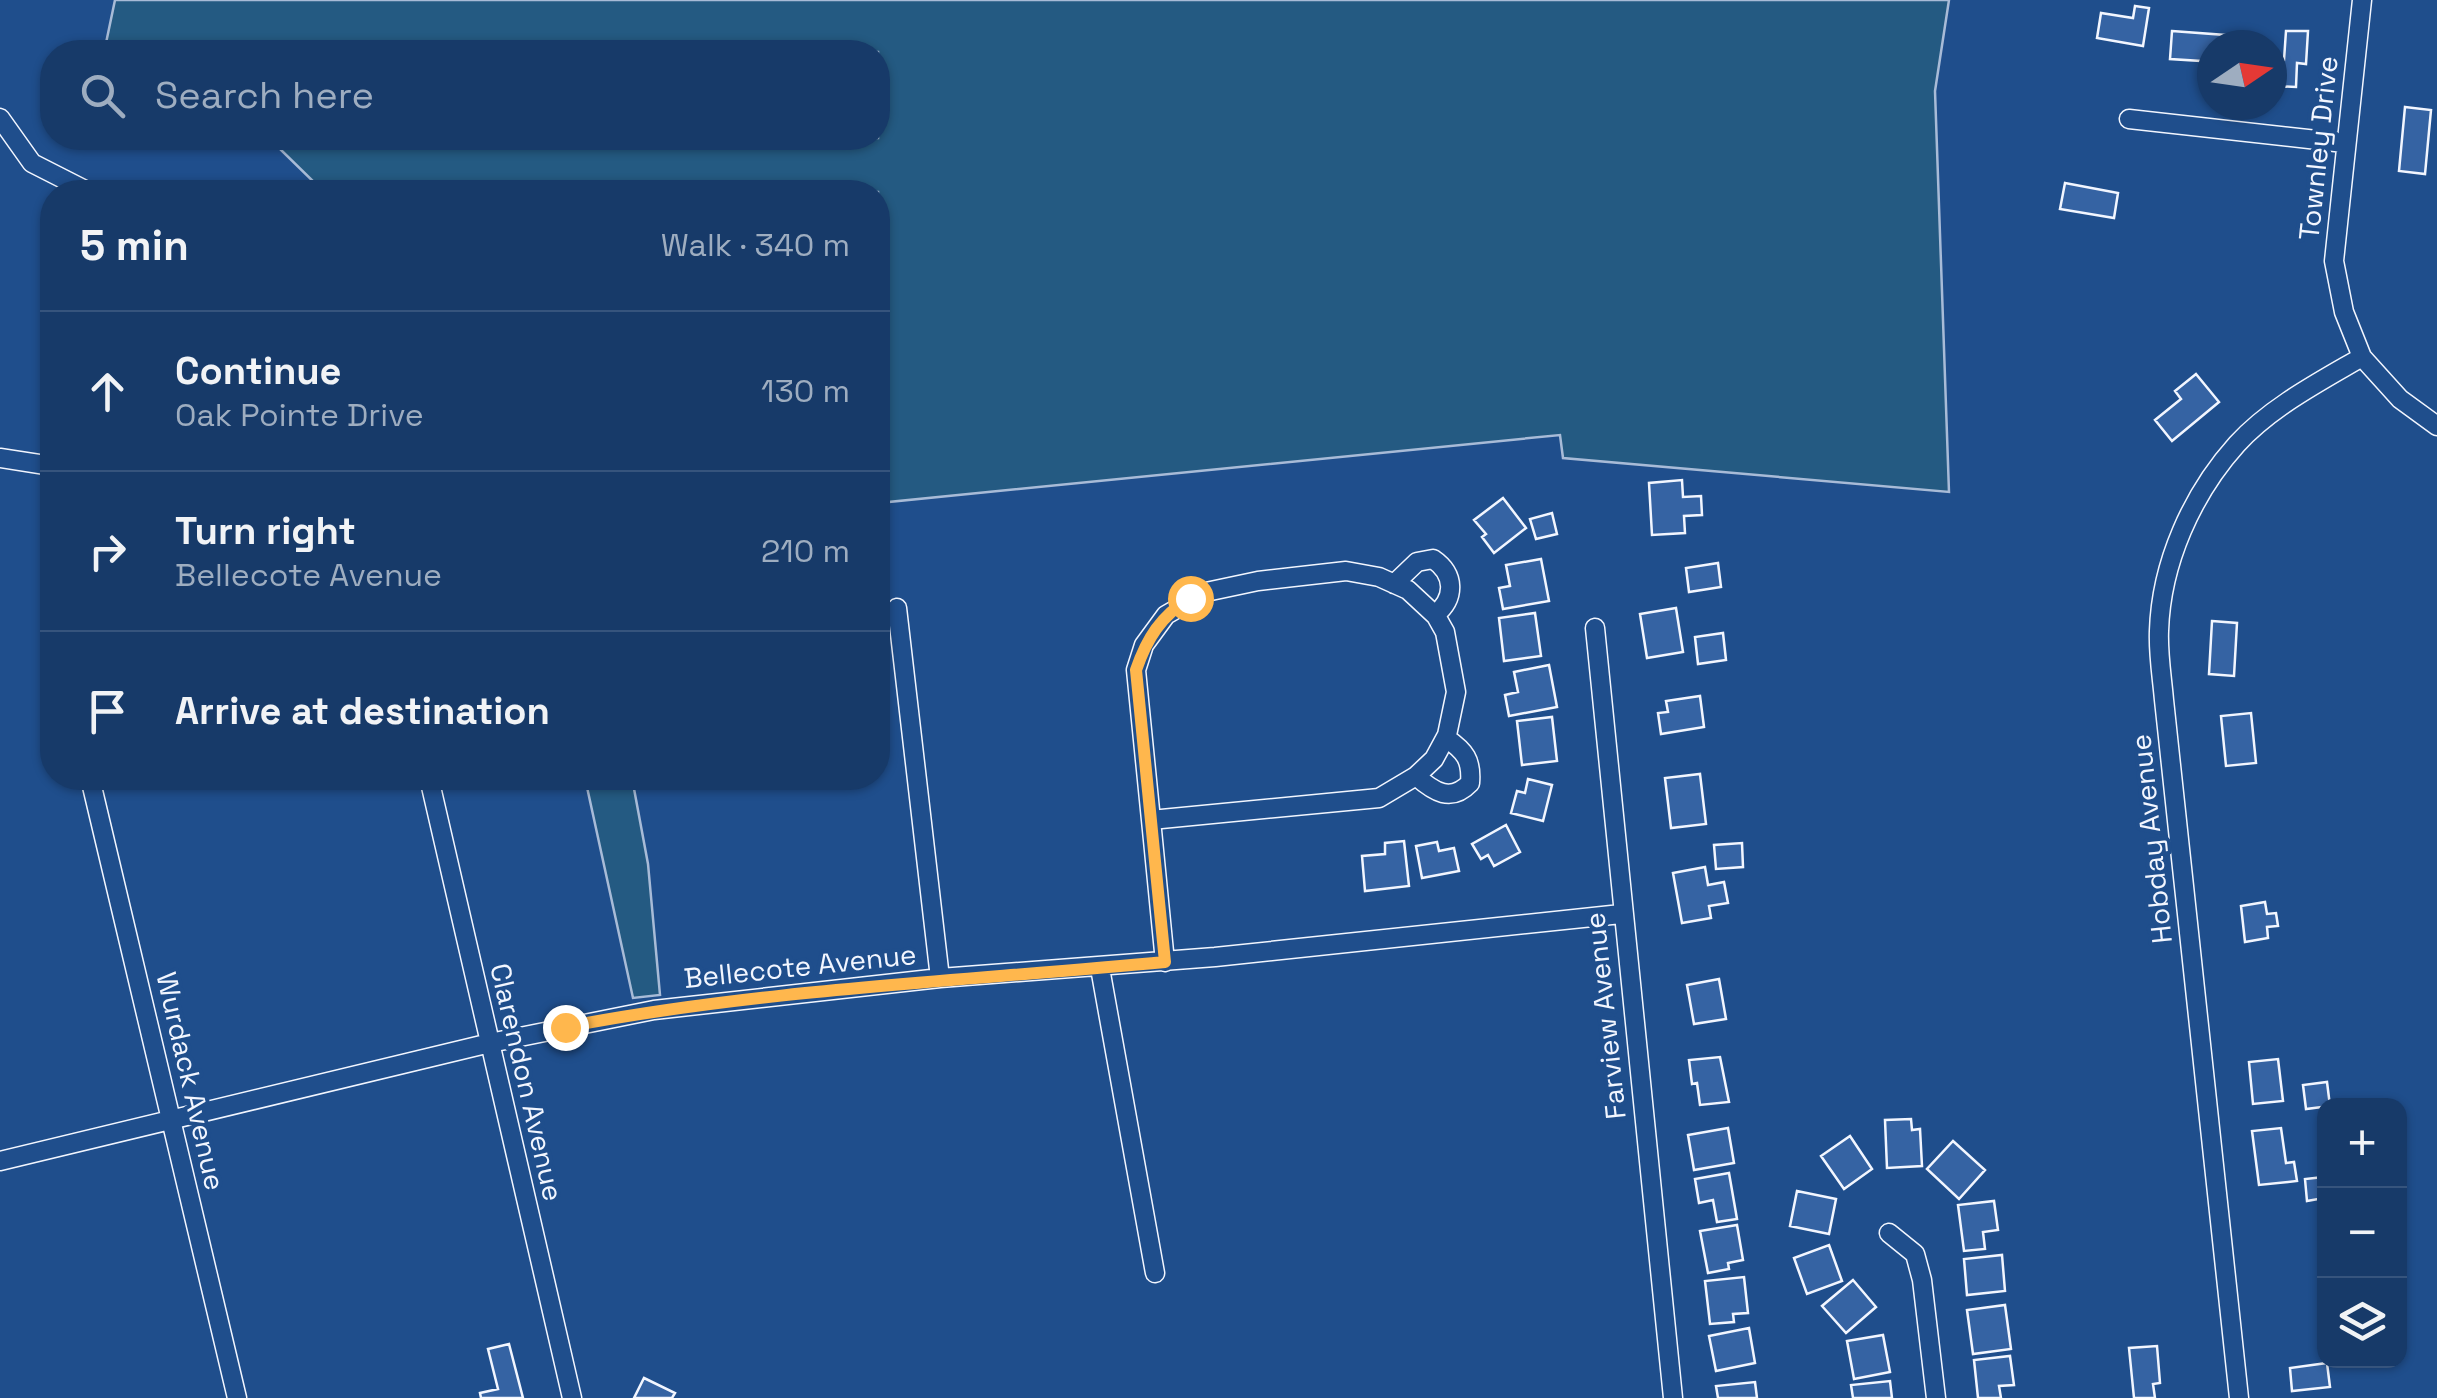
<!DOCTYPE html>
<meta charset="utf-8">
<style>
body{margin:0;font-family:"Space Grotesk",sans-serif;background:#244571;color:#f1f3f6}
.controls{position:absolute;right:30px;bottom:30px;display:grid;overflow:hidden;border-radius:20px;box-shadow:0 2px 8px #0004}
.controls button{width:90px;height:90px;display:grid;place-items:center;padding:0;border:0;border-bottom:2px solid #36547d;background:#173a69;color:#f1f3f6;font:50px sans-serif}
.compass{position:absolute;left:2197px;top:30px;width:90px;height:90px;border-radius:50%;background:#173a69;box-shadow:0 2px 8px #0004;rotate:77deg}
.stop{position:absolute;width:30px;height:30px;margin:-22px;border:8px solid #ffb74d;border-radius:50%;background:#fff}
.stop.end{background:#ffb74d;border-color:#fff;box-shadow:0 2px 10px #0008}
.list{margin:0;padding:0;list-style:none}
h2{display:flex;justify-content:space-between;align-items:center;height:130px;margin:0;padding:0 40px;font-size:42px}
h2 small{font-size:32px;font-weight:400;color:#9eadc0}
.list li{display:grid;grid-template-columns:65px 1fr auto;gap:30px;align-items:center;box-sizing:border-box;height:160px;padding:0 40px;border-top:2px solid #36547d}
.list b{display:block;font-size:38px;white-space:nowrap}
.list p{margin:0;font-size:32px;white-space:nowrap;color:#9eadc0}
.list em{font-size:32px;font-style:normal;color:#9eadc0}
.icon{flex:none;width:55px;height:55px;fill:none;stroke:currentColor;stroke-width:2;stroke-linecap:round;stroke-linejoin:round}
.map{position:relative;flex:none;width:2437px;height:1398px;overflow:hidden}
.search{position:absolute;background:#173a69;box-shadow:0 2px 8px #0004;left:40px;top:40px;width:850px;height:110px;display:flex;align-items:center;gap:25px;box-sizing:border-box;padding:0 35px;border-radius:40px;color:#9eadc0;font-size:38px}
.panel{position:absolute;background:#173a69;box-shadow:0 2px 8px #0004;left:40px;top:180px;width:850px;height:610px;border-radius:40px}
.map>svg:first-child{display:block}
.green{fill:#245a82;stroke:#a8bbd7;stroke-width:2.5}
.building{fill:#3563a3;stroke:#f2f6ff;stroke-width:2.5}
.lines{fill:none;stroke-linecap:round;stroke-linejoin:round}
.street-casing{stroke:#f2f6ff;stroke-width:21}
.street{stroke:#1f4e8c;stroke-width:18}
.route{stroke:#ffb74d;stroke-width:12}
.labels{text-anchor:middle;dominant-baseline:central;stroke-width:8;stroke-linejoin:round;paint-order:stroke}
.street-label{font-size:28px;fill:#f2f6ff;stroke:#1f4e8c}
</style>
<div class="map">
<svg width="2437" height="1398" viewBox="0 0 2437 1398">
<rect width="100%" height="100%" fill="#1f4e8c"/>
<path class="green" d="M115,0h1834l-14,91 14,401 -386,-34 -3,-23 -682,68v-311h-554l-48,-47 -12,-7h614v-86h-756l-16,-9z
M585,778h47l16,86 12,131 -27,3z"/>
<path class="building" d="M2135,6l14,2 -6,38 -46,-8 4,-25 32,5z
M2172,31l53,4 -1,10h-12v32l-12,-1 1,-15 -31,-2z
M2286,31h22l-2,33 -9,-1 -1,24 -24,-1v-26h12z
M2405,107l26,3 -6,64 -26,-3z
M2065,183l53,10 -4,25 -54,-9z
M2196,374l23,28 -47,39 -17,-21 26,-21 -6,-8z
M1682,480l1,17 18,-1 1,19 -18,1 1,17 -33,2 -3,-52z
M1503,498l23,30 -32,25 -12,-16 4,-3 -12,-14z
M1552,513l5,21 -21,5 -6,-20z
M1541,559l8,42 -46,8 -4,-21 11,-2 -4,-21z
M1718,563l3,24 -32,5 -3,-24z
M1676,608l7,44 -36,6 -7,-44z
M1535,613l6,43 -37,5 -5,-43z
M2212,621l25,2 -3,53 -25,-2z
M1723,633l3,27 -28,4 -3,-27z
M1549,665l8,42 -48,9 -4,-21 13,-3 -4,-20z
M1700,696l4,31 -43,7 -3,-21 10,-1 -2,-11z
M2251,713l5,50 -30,3 -5,-50z
M1552,717l5,44 -35,4 -5,-44z
M1700,774l6,50 -35,4 -6,-50z
M1528,779l24,6 -9,36 -32,-8 6,-22 8,2z
M1506,825l14,27 -26,14 -6,-11 -7,4 -9,-15z
M1404,841l5,45 -44,5 -3,-35 23,-2v-11z
M1437,842l2,9 15,-3 5,23 -37,7 -6,-32z
M1742,843l1,24 -27,2 -2,-24z
M1705,867l3,18 16,-3 4,21 -19,3 2,12 -29,5 -9,-50z
M2265,902l2,12 9,-1 2,13 -11,1 1,11 -23,4 -4,-36z
M1719,979l7,40 -32,5 -7,-39z
M1720,1057l9,45 -29,3 -3,-22 -5,1 -3,-24z
M2278,1059l5,42 -30,3 -4,-42z
M2327,1082l3,24 -24,3 -3,-24z
M1911,1119l1,11 8,-1 2,37 -35,2 -2,-48z
M1728,1128l6,35 -40,7 -6,-35z
M2281,1128l5,35 8,-1 3,19 -38,4 -7,-54z
M1850,1136l22,33 -28,20 -23,-33z
M1953,1141l32,29 -26,29 -32,-30z
M1729,1173l8,46 -20,3 -4,-22 -14,3 -4,-24z
M2324,1177v21l-17,3 -2,-22z
M1797,1191l39,8 -7,35 -39,-8z
M1994,1201l4,29 -15,2 2,17 -21,2 -6,-46z
M1737,1225l6,35 -15,3 1,6 -21,4 -8,-42z
M1829,1245l13,36 -35,13 -13,-36z
M2002,1255l3,36 -38,4 -3,-36z
M1744,1277l4,36 -15,1 1,8 -24,2 -5,-43z
M1853,1280l23,27 -30,26 -24,-27z
M2005,1305l6,44 -38,5 -6,-44z
M1749,1328l6,35 -39,8 -7,-35z
M1883,1335l7,37 -36,7 -7,-38z
M509,1344l14,54h-42l-1,-5 18,-4 -10,-40z
M2157,1346l3,37 -7,1 2,14h-21l-5,-50z
M2010,1356l4,29 -15,1 2,12h-23l-4,-38z
M2327,1363l3,24 -38,4 -2,-23z
M644,1378l31,15 -3,5h-38z
M1890,1381l2,17h-39l-2,-13z
M1755,1382l2,16h-39l-2,-12z"/>
<g class="lines">
<g class="street-casing">
<path id="street" d="M2362,0l-28,261 10,51 18,45 38,42 37,27
M0,118l32,45 57,29
M2129,119l215,24
M0,458l52,8
M1394,584l23,-22 16,-3c22,15 23,39 2,56
M897,608l43,370
M1595,628l78,770
M1416,776c18,16 35,27 54,7 2,-23 -5,-32 -24,-45
M90,778l147,620
M429,778l143,620
M1151,820l228,-22 37,-22 18,-17 13,-24 9,-43 -11,-60 -9,-16 -28,-26 -29,-13 -33,-6 -88,10 -52,11 -40,23 -22,30 -8,25 15,150 14,142
M1100,968l55,305
M0,1161l490,-118 164,-33 286,-32 275,-21 406,-43
M1889,1233l26,21 7,26 14,118
M2239,1398l-75,-698c-2,-23 -6,-46 -5,-69 2,-68 33,-137 78,-187 34,-37 82,-62 125,-87"/>
</g>
<use href="#street" class="street"/>
</g>
<g class="lines">
<path class="route" d="M565,1027c198,-38 400,-46 600,-65l-29,-292c11,-32 25,-54 54,-72"/>
</g>
<g class="labels">
<g class="street-label">
<text transform="translate(2318 148) rotate(-84)">Townley Drive</text>
<text transform="translate(2151 839) rotate(-96)">Hobday Avenue</text>
<text transform="translate(800 966) rotate(-6)">Bellecote Avenue</text>
<text transform="translate(1605 1016) rotate(-96)">Farview Avenue</text>
<text transform="translate(191 1081) rotate(77)">Wurdack Avenue</text>
<text transform="translate(527 1082) rotate(77)">Clarendon Avenue</text>
</g>
</g>
</svg>
<div class="controls">
<button>+</button>
<button>−</button>
<button><svg class="icon" aria-label="layers" viewBox="0 0 24 24"><path d="M12 4l9 5-9 5-9-5zM3 14l9 5 9-5"/></svg></button>
</div>
<svg class="compass" viewBox="-18 -18 36 36"><path d="M0-13l5 13h-10z" fill="#e53935"/><path d="M0 13l5-13h-10z" fill="#9eadc0"/></svg>
<div class="stop" style="left:1190px;top:598px"></div>
<div class="stop end" style="left:565px;top:1027px"></div>
<div class="search"><svg class="icon" aria-label="search" viewBox="0 0 24 24"><circle cx="10" cy="10" r="6"/><path d="M15 15l6 6"/></svg>Search here</div>
<section class="panel">
<h2>5 min<small>Walk · 340 m</small></h2>
<ul class="list">
<li><svg class="icon" aria-label="ahead" viewBox="0 0 24 24"><path d="M12 20V5M6 11l6-6 6 6"/></svg><div><b>Continue</b><p>Oak Pointe Drive</p></div><em>130 m</em></li>
<li><svg class="icon" aria-label="right" viewBox="0 0 24 24"><path d="M7 20v-9h11M14 6l5 5-5 5"/></svg><div><b>Turn right</b><p>Bellecote Avenue</p></div><em>210 m</em></li>
<li><svg class="icon" aria-label="arrive" viewBox="0 0 24 24"><path d="M6 21V4h12l-3 4 3 4H6"/></svg><div><b>Arrive at destination</b></div></li>
</ul>
</section>
</div>
